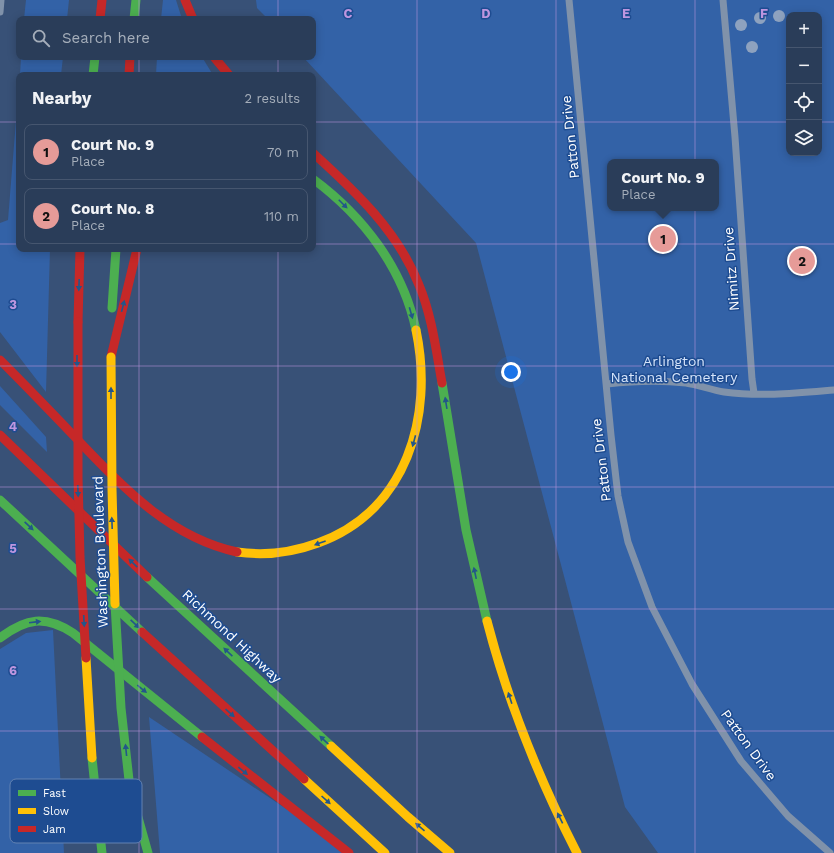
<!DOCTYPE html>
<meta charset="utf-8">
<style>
body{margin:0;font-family:"Work Sans",sans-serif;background:#32445f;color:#f1f3f6}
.controls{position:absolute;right:12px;top:12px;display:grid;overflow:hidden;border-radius:8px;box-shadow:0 2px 10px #0003}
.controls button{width:36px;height:36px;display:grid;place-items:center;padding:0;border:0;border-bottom:1px solid #46566f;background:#2a3d59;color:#f1f3f6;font:20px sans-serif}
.you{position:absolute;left:511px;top:372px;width:14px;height:14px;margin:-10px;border:3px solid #fff;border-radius:50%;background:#1a73e8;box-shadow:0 0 0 6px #1a73e833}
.badge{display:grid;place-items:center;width:26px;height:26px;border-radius:50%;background:#e69b98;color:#111;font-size:13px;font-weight:700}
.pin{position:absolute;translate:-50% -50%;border:2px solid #fff;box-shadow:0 1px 4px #0006}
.popup{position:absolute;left:607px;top:159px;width:112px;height:52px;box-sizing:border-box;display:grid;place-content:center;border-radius:8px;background:#2a3d59;filter:drop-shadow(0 1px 3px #0005);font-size:13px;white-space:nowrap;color:#a5aeba}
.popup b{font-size:15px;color:#f1f3f6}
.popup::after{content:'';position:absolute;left:50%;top:100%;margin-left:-8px;border:8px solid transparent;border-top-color:#2a3d59}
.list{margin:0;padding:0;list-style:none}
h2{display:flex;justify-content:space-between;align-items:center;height:52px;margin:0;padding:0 16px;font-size:17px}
h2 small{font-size:13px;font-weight:400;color:#a5aeba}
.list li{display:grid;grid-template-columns:26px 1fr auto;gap:12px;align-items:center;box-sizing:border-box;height:56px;margin:0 8px 8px;padding:0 8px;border:1px solid #46566f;border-radius:8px}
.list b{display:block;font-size:15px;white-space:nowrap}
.list p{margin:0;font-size:13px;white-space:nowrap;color:#a5aeba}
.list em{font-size:13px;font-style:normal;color:#a5aeba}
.icon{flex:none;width:22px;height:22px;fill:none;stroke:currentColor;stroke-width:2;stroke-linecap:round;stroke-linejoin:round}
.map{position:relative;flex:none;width:834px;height:853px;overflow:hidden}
.search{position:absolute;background:#2a3d59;box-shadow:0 2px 10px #0003;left:16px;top:16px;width:300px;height:44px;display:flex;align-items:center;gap:10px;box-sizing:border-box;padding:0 14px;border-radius:8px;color:#a5aeba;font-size:15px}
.panel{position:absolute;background:#2a3d59;box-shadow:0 2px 10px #0003;left:16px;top:72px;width:300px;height:180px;border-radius:8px}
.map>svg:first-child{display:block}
.green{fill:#3362a7;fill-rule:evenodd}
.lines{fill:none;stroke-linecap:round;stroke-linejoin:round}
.lane{stroke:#8092aa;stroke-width:7}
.fast{stroke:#4caf50;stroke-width:9}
.slow{stroke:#ffc107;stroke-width:9}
.jam{stroke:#c62828;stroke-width:9}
.fast-bridge{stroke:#4caf50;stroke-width:9}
.slow-bridge{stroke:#ffc107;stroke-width:9}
.jam-bridge{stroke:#c62828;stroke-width:9}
.tree{fill:#8ea2bf}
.oneway{fill:#23568a}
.grid{fill:none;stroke:#bd96df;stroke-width:1;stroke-opacity:0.55}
.labels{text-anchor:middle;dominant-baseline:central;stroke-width:3;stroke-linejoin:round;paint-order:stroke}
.street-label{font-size:14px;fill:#fff;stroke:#1e4c91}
.park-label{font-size:14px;fill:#d5e4fa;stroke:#1e4c91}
.key{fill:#1e4c91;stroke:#6282b2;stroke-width:1}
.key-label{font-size:11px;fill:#fff}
.grid-label{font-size:13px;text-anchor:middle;font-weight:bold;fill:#bd96df;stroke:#1e4c91;stroke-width:3;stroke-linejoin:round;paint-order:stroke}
</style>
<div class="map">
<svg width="834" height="853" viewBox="0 0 834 853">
<rect width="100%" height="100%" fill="#385177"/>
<path class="green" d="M26,0h43l-2,19h-43z
M163,0h13l6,19h-21z
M256,0h578v853h-176l-33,-46 -149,-564 -173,-186h10v-38h-45l-11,-11zM789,15h30v138h-30zM610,162h106v46h-106z
M21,57h42l-2,18h-41z
M157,57h45l11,18h-57z
M19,83v166h31l-4,143 -46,-60v-109l8,-3z
M0,386l46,51 1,15 -47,-47z
M53,630l11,223h-64v-204l26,-16z
M149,717l203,136h-192z"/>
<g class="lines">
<path class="lane" d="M569,0l42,435 7,61 10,46 24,65 40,77 49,77 47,55 42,37
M723,0l12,137 17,242 2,14
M0,12l1,-12
M607,384c26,-3 53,-4 79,-1 13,2 25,7 38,9 36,5 74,1 110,-2"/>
<path class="fast" d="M134,19l2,-19
M93,75l2,-18
M313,179c50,37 90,89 103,151
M112,308l4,-59
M442,383l24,147 21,91
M0,500l142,132
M147,577l184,169
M0,638c26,-20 45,-23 73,-5l129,104
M92,758l10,95
M130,789l18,64"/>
<path class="slow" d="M237,552c28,4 54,1 81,-9 89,-32 116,-127 98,-213
M487,621c21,81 52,158 90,232
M331,746l77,71 42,36
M304,779l81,74"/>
<path class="jam" d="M185,0l8,19
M100,19l2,-19
M214,57l15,18
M129,75l1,-18
M313,153c42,38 85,78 106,132 13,31 17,65 23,98
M78,322l2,-73
M111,357l26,-108
M0,360c25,25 50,51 74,76 47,49 94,101 163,116
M0,435l147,142
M142,632l162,147
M202,737l147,116"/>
<path class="fast-bridge" d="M115,604l6,104 9,81"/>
<path class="slow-bridge" d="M111,357l1,132 3,115
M86,658l6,100"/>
<path class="jam-bridge" d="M78,322v155l2,80 6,101"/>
</g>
<g class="tree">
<circle cx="779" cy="16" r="6"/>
<circle cx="760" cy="18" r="6"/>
<circle cx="741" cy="25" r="6"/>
<circle cx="752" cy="47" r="6"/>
</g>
<defs><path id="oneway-solid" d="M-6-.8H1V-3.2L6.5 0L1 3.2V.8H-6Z"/></defs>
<g class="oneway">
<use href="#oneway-solid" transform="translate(343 204) rotate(45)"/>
<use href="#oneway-solid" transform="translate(79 285) rotate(92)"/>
<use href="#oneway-solid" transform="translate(123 306) rotate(-76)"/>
<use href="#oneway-solid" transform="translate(411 313) rotate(74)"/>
<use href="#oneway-solid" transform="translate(77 361) rotate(90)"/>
<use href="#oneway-solid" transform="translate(111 393) rotate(-90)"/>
<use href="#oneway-solid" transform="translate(446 403) rotate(-99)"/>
<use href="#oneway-solid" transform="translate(414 441) rotate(105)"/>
<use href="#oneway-solid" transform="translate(78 491) rotate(88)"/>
<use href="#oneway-solid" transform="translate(112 523) rotate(-92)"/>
<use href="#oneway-solid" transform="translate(29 526) rotate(43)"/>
<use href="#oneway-solid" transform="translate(320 543) rotate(160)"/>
<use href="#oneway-solid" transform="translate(133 563) rotate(-136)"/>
<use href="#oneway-solid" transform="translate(475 573) rotate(-102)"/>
<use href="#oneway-solid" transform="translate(84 621) rotate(87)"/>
<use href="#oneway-solid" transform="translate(35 622) rotate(-7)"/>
<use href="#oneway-solid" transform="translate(135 624) rotate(43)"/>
<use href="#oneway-solid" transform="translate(228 652) rotate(-137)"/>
<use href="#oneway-solid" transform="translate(142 689) rotate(39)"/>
<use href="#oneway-solid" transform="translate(510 698) rotate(-108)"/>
<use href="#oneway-solid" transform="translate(230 713) rotate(42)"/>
<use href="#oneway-solid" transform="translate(324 740) rotate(-137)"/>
<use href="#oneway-solid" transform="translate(126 750) rotate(-96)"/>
<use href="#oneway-solid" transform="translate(243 771) rotate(39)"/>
<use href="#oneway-solid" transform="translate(326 800) rotate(42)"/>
<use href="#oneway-solid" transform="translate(560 818) rotate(-116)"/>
<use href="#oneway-solid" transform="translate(420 827) rotate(-139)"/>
</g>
<path class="grid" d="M139,0v19M278,0v19M417,0v853M556,0v853M695,0v853M139,57v18M278,57v18M0,122h19M313,122h476M819,122h15M0,244h19M313,244h521M139,249v604M278,249v604M0,366h834M0,487h834M0,609h834M0,731h834"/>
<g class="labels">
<g class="street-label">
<text transform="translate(570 137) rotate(-96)">Patton Drive</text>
<text transform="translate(731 269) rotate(-94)">Nimitz Drive</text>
<text transform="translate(601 460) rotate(-97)">Patton Drive</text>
<text transform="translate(100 552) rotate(-92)">Washington Boulevard</text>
<text transform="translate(232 636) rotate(43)">Richmond Highway</text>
<text transform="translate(749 745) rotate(54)">Patton Drive</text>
</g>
<g class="park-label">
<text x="674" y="361">Arlington<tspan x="674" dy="16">National Cemetery</tspan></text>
</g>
</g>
<rect x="10" y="779" width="132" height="64" rx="6" class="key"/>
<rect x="18" y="790" width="18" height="6" fill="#4caf50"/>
<rect x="18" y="808" width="18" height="6" fill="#ffc107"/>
<rect x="18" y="826" width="18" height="6" fill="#c62828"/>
<g class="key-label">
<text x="43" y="797">Fast</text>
<text x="43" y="815">Slow</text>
<text x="43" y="833">Jam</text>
</g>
<g class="grid-label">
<text x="348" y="18">C</text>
<text x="486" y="18">D</text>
<text x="626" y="18">E</text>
<text x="764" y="18">F</text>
<text x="13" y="309">3</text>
<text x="13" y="431">4</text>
<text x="13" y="553">5</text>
<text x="13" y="675">6</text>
</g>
</svg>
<div class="controls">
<button>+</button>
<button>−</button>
<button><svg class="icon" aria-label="locate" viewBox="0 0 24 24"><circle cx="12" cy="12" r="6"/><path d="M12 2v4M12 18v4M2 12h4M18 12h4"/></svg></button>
<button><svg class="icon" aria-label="layers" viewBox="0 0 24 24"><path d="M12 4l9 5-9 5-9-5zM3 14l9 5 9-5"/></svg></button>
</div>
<div class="you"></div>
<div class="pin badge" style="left:663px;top:239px">1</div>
<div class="popup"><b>Court No. 9</b>Place</div>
<div class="pin badge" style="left:802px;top:261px">2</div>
<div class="search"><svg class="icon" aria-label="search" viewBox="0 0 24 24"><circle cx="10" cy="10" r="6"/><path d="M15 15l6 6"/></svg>Search here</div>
<section class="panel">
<h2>Nearby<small>2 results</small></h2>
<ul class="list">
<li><span class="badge">1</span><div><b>Court No. 9</b><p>Place</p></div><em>70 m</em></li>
<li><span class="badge">2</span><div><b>Court No. 8</b><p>Place</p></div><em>110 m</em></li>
</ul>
</section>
</div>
